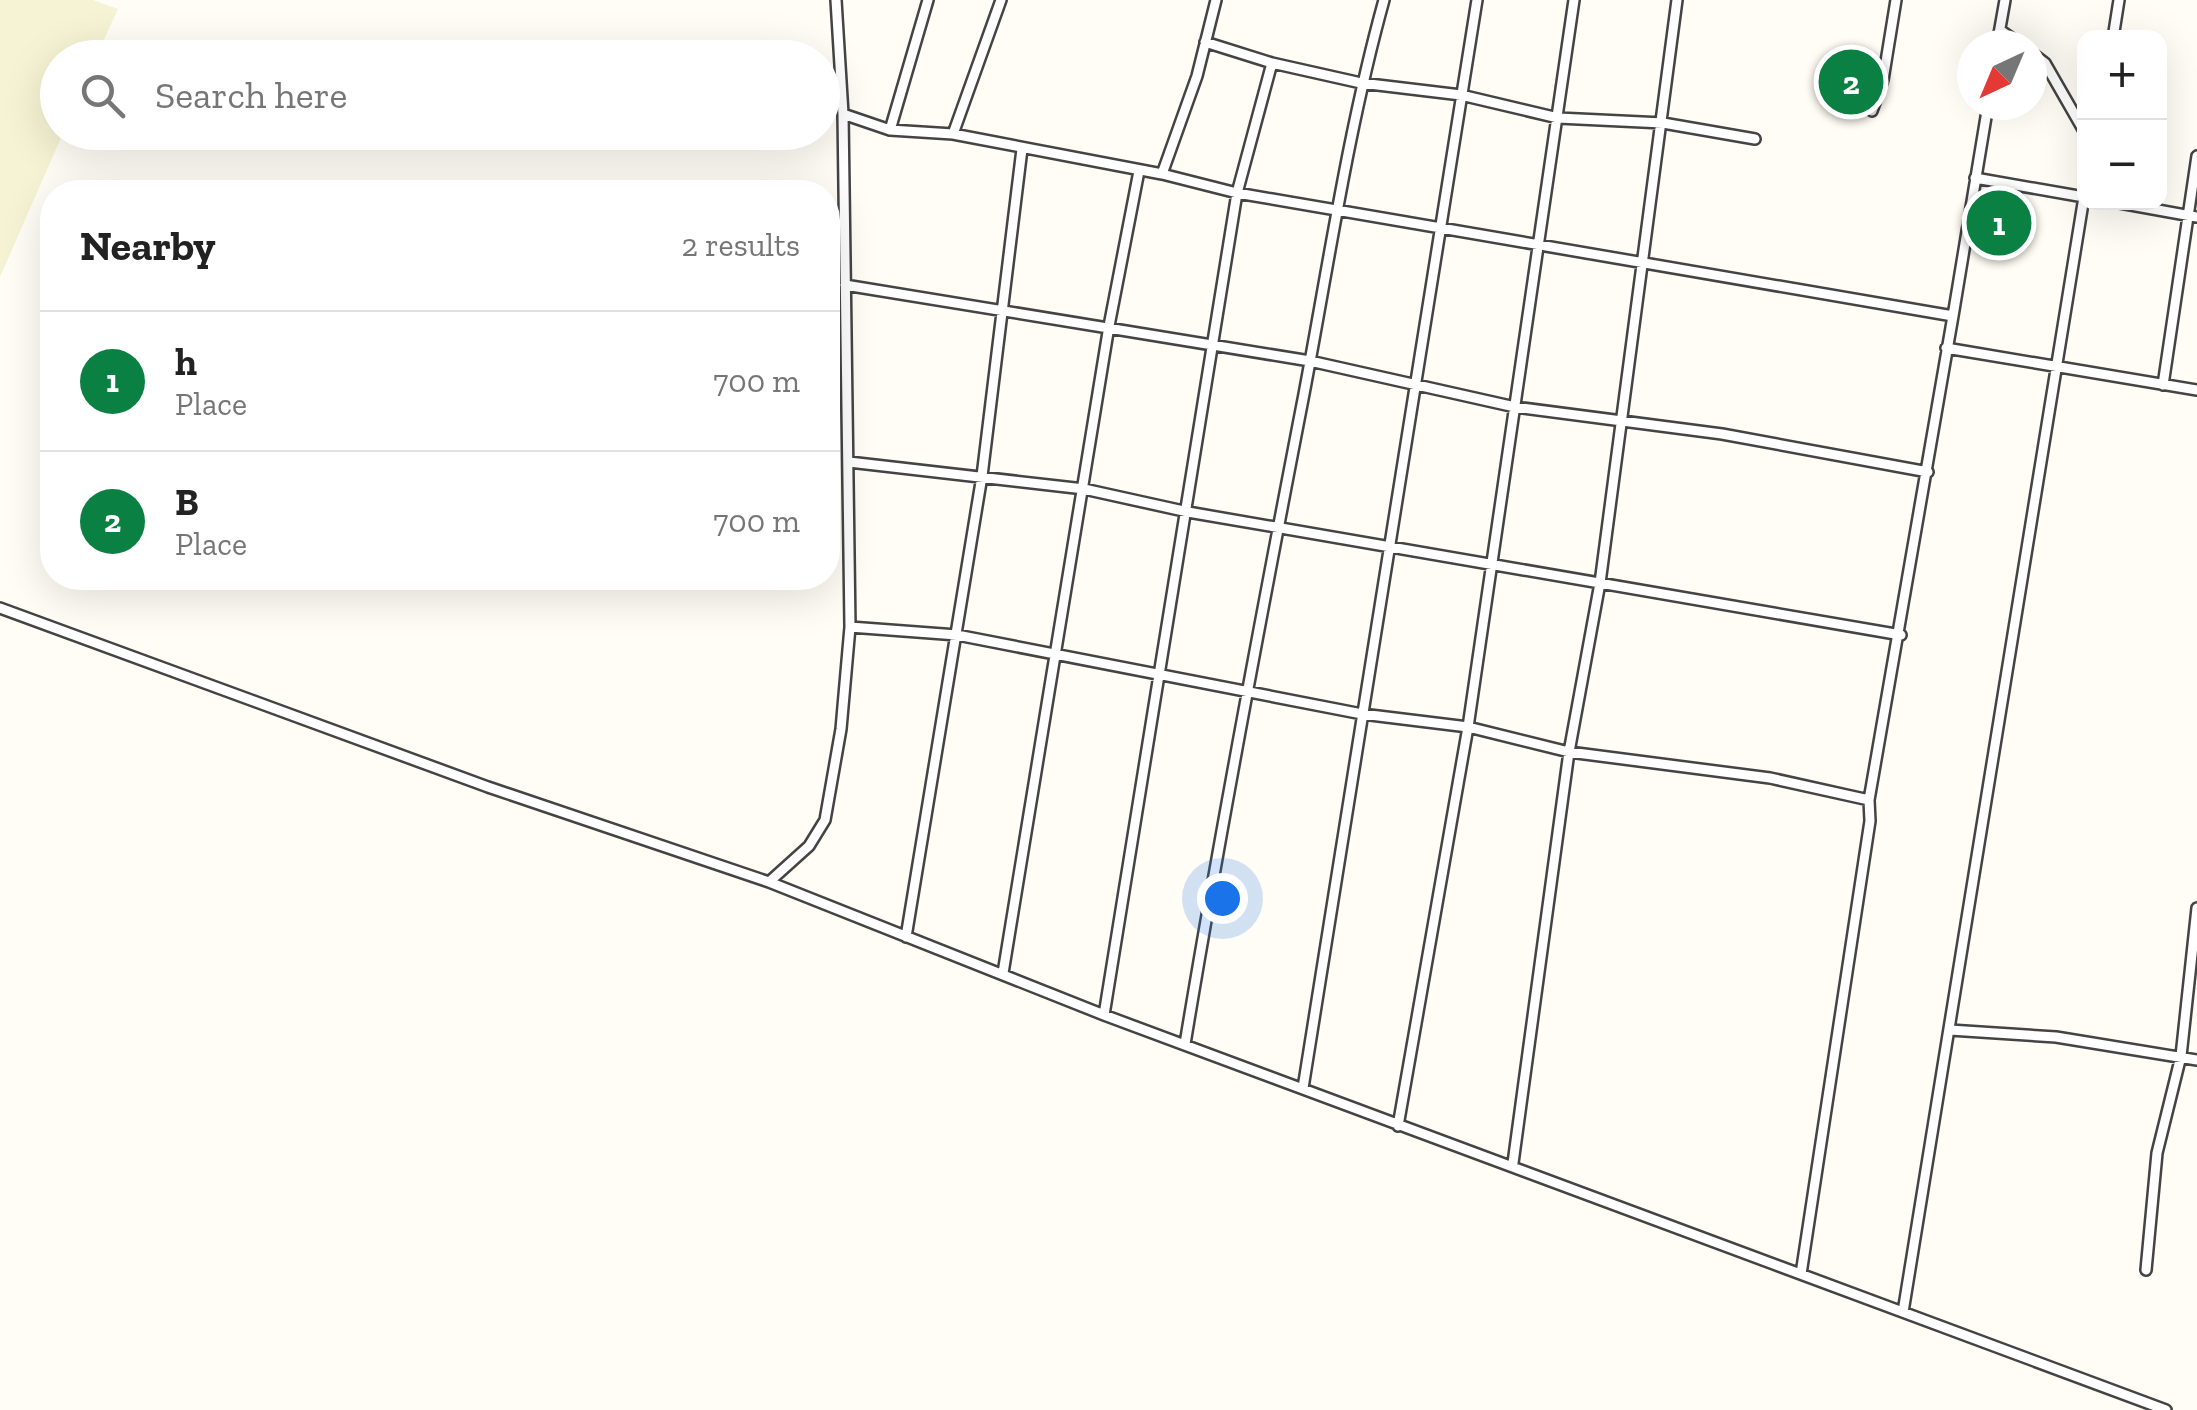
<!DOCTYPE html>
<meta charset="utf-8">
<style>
body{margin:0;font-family:"Zilla Slab",serif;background:#f2f2f2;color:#222}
.controls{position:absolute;right:30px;top:30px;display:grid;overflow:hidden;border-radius:20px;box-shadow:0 10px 40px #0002}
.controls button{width:90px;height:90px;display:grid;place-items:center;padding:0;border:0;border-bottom:2px solid #e0e0e0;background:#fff;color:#222;font:50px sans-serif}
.compass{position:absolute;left:1957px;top:30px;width:90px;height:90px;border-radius:50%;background:#fff;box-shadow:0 10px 40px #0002;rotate:224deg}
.you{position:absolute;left:1222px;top:898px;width:35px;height:35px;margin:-25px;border:8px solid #fff;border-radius:50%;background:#1a73e8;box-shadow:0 0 0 15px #1a73e833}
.badge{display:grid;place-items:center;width:65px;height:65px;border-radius:50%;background:#0b8043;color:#fff;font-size:32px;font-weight:700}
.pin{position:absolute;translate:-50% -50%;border:5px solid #fff;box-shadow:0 2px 10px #0006}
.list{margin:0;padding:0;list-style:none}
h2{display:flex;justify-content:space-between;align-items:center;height:130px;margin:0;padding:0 40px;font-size:42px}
h2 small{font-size:32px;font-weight:400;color:#767676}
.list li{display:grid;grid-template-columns:65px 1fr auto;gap:30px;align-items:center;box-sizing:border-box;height:140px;padding:0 40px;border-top:2px solid #e0e0e0}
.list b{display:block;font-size:38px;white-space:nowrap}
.list p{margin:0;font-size:32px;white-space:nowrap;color:#767676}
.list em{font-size:32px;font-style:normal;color:#767676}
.icon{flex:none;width:55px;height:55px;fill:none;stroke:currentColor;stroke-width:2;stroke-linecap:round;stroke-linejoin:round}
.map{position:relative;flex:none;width:2197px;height:1410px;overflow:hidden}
.search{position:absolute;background:#fff;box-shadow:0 10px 40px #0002;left:40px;top:40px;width:800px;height:110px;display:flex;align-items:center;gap:25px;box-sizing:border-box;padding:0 35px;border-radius:55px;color:#767676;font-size:38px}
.panel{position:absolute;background:#fff;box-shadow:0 10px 40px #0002;left:40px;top:180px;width:800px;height:410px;border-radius:40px}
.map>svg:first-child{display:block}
.farmland{fill:#f6f3d4}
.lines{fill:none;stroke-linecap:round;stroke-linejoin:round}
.minor-casing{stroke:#444;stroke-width:14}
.minor{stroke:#fff;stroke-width:9}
</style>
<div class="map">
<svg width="2197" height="1410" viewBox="0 0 2197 1410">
<rect width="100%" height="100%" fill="#fffdf5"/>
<path class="farmland" d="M0,0h93l25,9 -22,48 -38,1v74l5,1 -63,144z"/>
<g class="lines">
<g class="minor-casing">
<path id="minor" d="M2000,30l21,15
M2113,38l6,-38
M1205,42l67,21 89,20 100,12 97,23 105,5 92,16
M1997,45l8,-45
M2032,53l13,10 39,68
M1872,111l11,-31 13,-80
M843,114l47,16 63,4 209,40 75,19 716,123 -84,484 1,21 -69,453
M890,130l38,-130
M953,134l48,-134
M1162,174l35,-98 19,-76
M1975,178l109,19
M2114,202l83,15
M845,285l465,76 205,46 207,27 206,38
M1953,316l35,-211
M1946,348l251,42
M2163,385l34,-229
M849,462l235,27 104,23 713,123
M0,608l488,179 281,95 335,133 1062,395
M850,627l107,8 405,79 106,13 101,25 201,26 99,22
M769,882l40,-36 16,-26 16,-91 9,-102 -7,-513 -7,-114
M906,937l76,-461 40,-327
M1003,973l106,-647 30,-155
M1104,1015l133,-822 35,-130
M1950,1030l106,7 141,23
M1185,1044c36,-218 77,-433 119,-650 25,-132 44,-264 80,-394
M1303,1088l174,-1088
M1398,1126l70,-399 106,-727
M1513,1163l56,-411 31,-169 77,-583
M2146,1270l11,-117 24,-97 16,-148
M1903,1312l181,-1115"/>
</g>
<use href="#minor" class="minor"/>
</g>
</svg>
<div class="controls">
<button>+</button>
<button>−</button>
</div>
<svg class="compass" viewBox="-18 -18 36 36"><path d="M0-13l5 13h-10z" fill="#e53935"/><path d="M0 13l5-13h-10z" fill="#767676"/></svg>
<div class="you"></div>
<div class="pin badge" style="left:1999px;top:223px">1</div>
<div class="pin badge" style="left:1851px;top:82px">2</div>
<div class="search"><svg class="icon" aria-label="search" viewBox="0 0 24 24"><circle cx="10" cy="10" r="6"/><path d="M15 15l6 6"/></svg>Search here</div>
<section class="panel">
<h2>Nearby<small>2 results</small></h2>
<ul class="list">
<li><span class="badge">1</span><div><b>h</b><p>Place</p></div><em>700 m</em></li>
<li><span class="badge">2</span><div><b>B</b><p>Place</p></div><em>700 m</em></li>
</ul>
</section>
</div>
